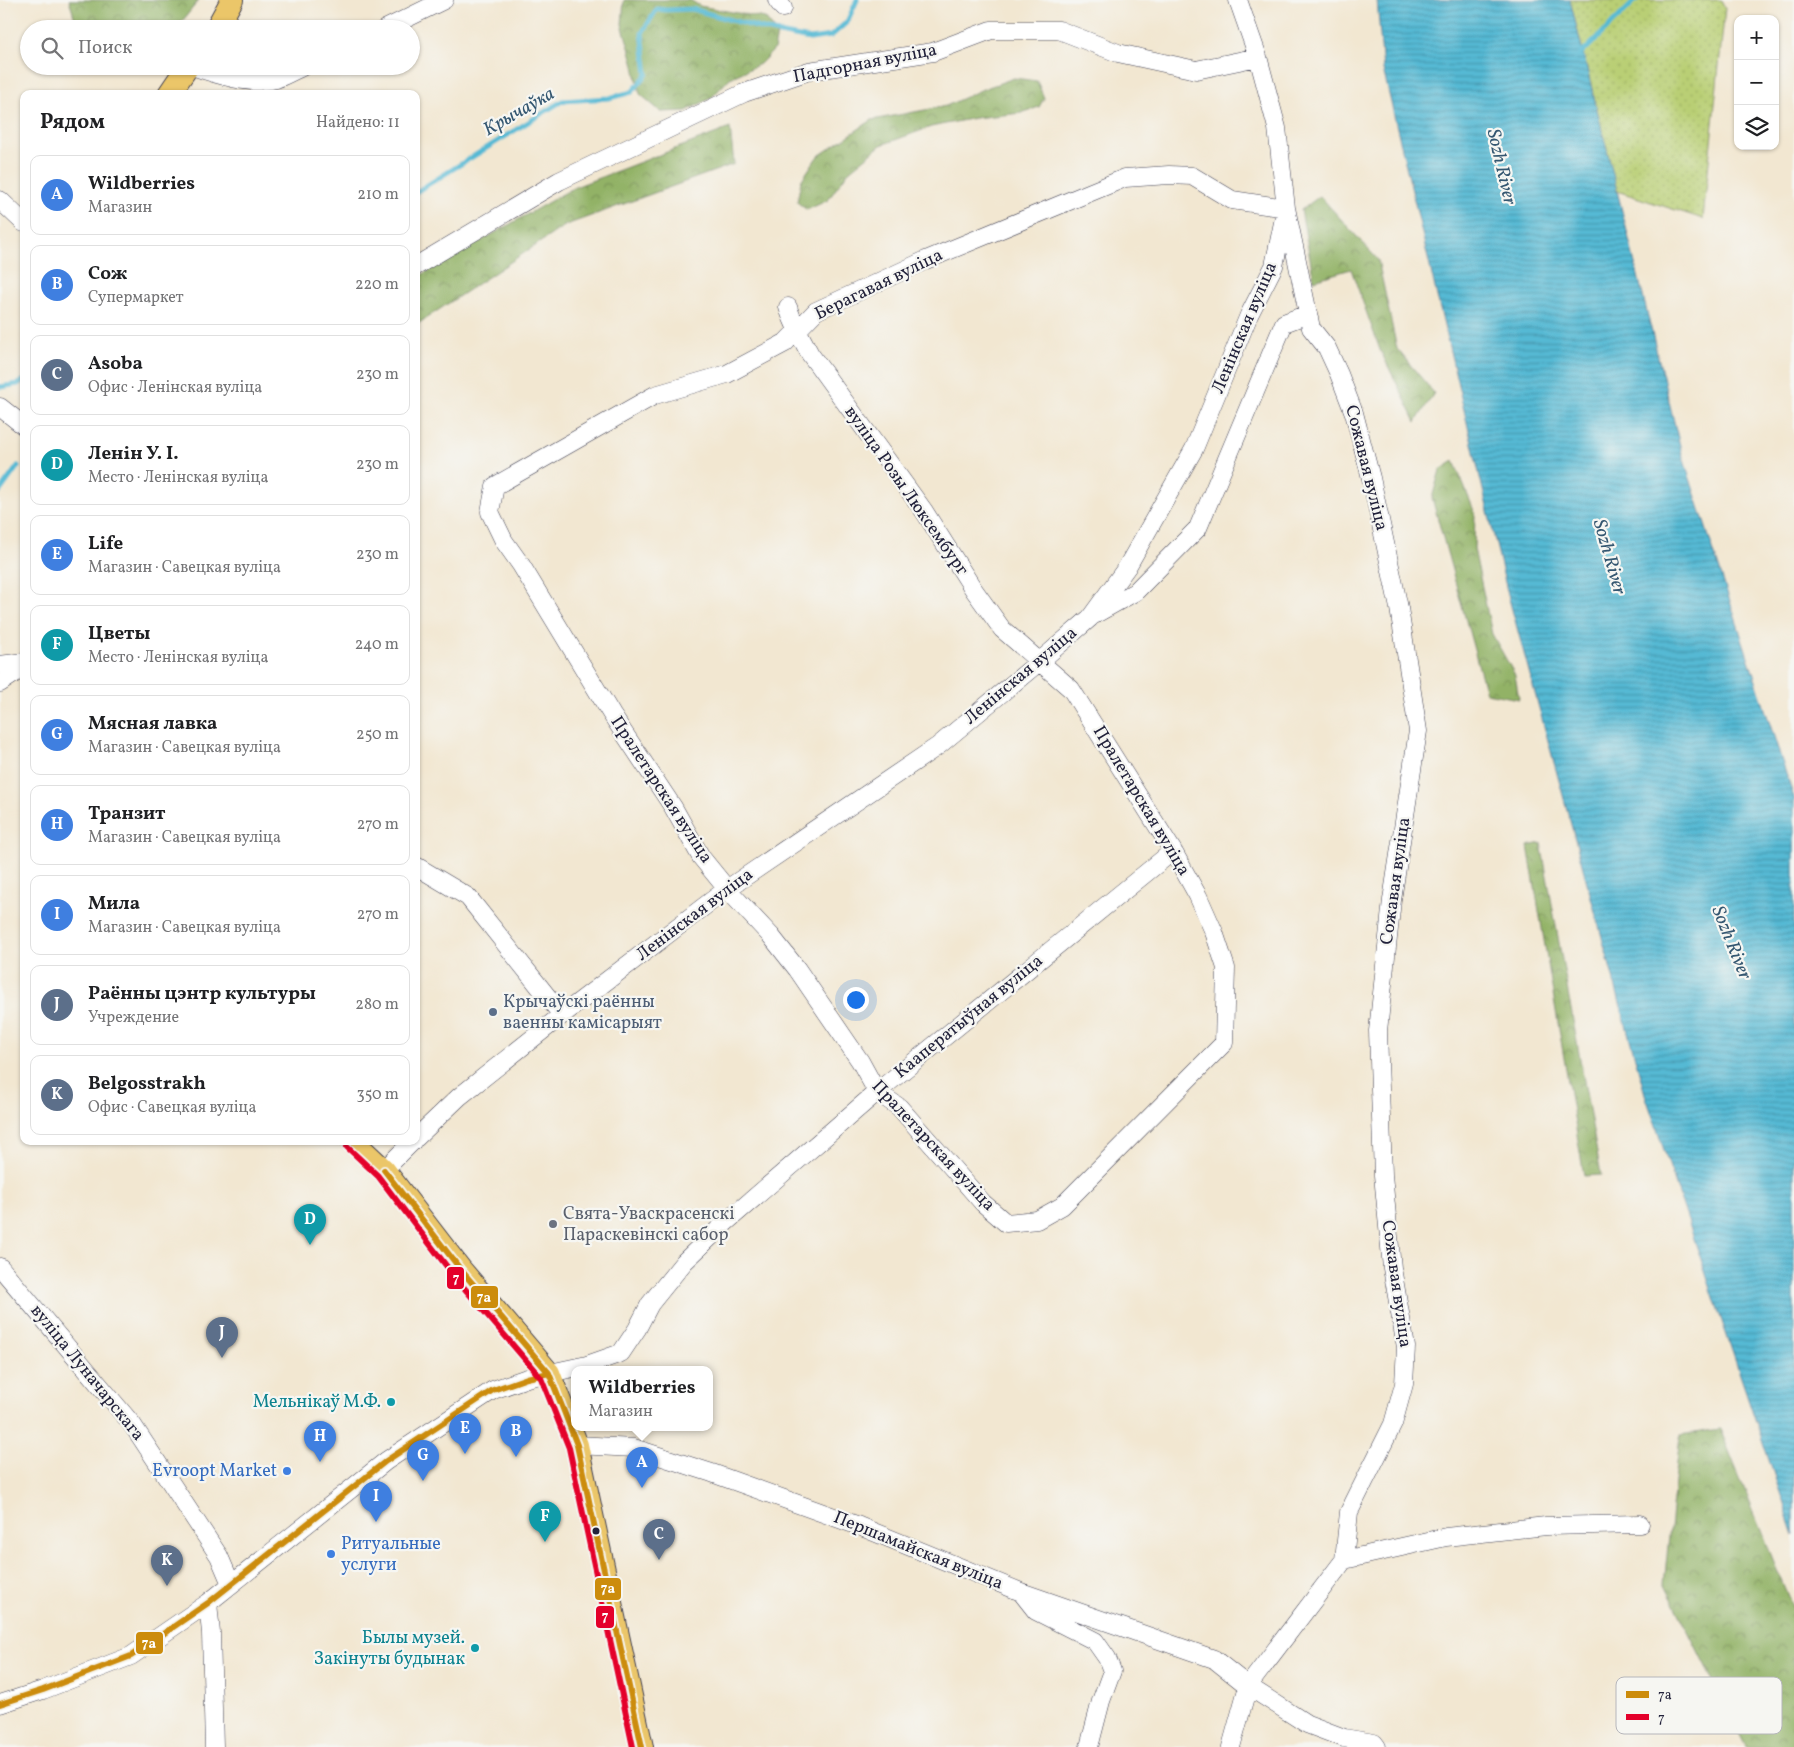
<!DOCTYPE html>
<html lang="ru">
<meta charset="utf-8">
<style>
body{margin:0;font-family:Vollkorn,serif;background:#f2f2f2;color:#202124}
.controls{position:absolute;right:15px;top:15px;display:grid;overflow:hidden;border-radius:10px;box-shadow:0 1px 4px #0004}
.controls button{width:45px;height:45px;display:grid;place-items:center;padding:0;border:0;border-bottom:1px solid #e0e0e0;background:#fff;color:#202124;font:25px sans-serif}
.you{position:absolute;left:855px;top:999px;width:18px;height:18px;margin:-12px;border:4px solid #fff;border-radius:50%;background:#1a73e8;box-shadow:0 0 0 8px #1a73e833}
.badge{display:grid;place-items:center;width:32px;height:32px;border-radius:50%;background:#7c3aed;color:#fff;font-size:16px;font-weight:700}
.pin{position:absolute;translate:-50% -41px;filter:drop-shadow(0 1px 2px #0008)}
.pin::after{content:'';position:absolute;top:26px;width:18px;height:15px;background:inherit;clip-path:polygon(0 0,100% 0,50% 100%)}
.popup{position:absolute;left:571px;top:1366px;width:142px;height:65px;box-sizing:border-box;display:grid;place-content:center;border-radius:10px;background:#fff;filter:drop-shadow(0 1px 4px #0005);font-size:16px;white-space:nowrap;color:#757577}
.popup b{font-size:19px;color:#202124}
.popup::after{content:'';position:absolute;left:50%;top:100%;margin-left:-10px;border:10px solid transparent;border-top-color:#fff}
.list{margin:0;padding:0;list-style:none}
h2{display:flex;justify-content:space-between;align-items:center;height:65px;margin:0;padding:0 20px;font-size:21px}
h2 small{font-size:16px;font-weight:400;color:#757577}
.list li{display:grid;grid-template-columns:32px 1fr auto;gap:15px;align-items:center;box-sizing:border-box;height:80px;margin:0 10px 10px;padding:0 10px;border:1px solid #e0e0e0;border-radius:10px}
.list b{display:block;font-size:19px;white-space:nowrap}
.list p{margin:0;font-size:16px;white-space:nowrap;color:#757577}
.list em{font-size:16px;font-style:normal;color:#757577}
.icon{flex:none;width:28px;height:28px;fill:none;stroke:currentColor;stroke-width:2;stroke-linecap:round;stroke-linejoin:round}
.map{position:relative;flex:none;width:1794px;height:1747px;overflow:hidden}
.search{position:absolute;background:#fff;box-shadow:0 1px 4px #0004;left:20px;top:20px;width:400px;height:55px;display:flex;align-items:center;gap:12px;box-sizing:border-box;padding:0 18px;border-radius:28px;color:#757577;font-size:19px}
.panel{position:absolute;background:#fff;box-shadow:0 1px 4px #0004;left:20px;top:90px;width:400px;height:1055px;border-radius:10px}
.map>svg:first-child{display:block}
.grass{fill:url(#grass-dots);stroke:#6e7858}
.forest{fill:url(#forest-crowns);stroke:#5a6a50}
.water{fill:url(#water-rules);stroke:#3c6e88}
.lines{fill:none;stroke-linecap:round;stroke-linejoin:round}
.stream{stroke:#55b9d4;stroke-width:5}
.minor-casing{stroke:#414052;stroke-width:19}
.major-casing{stroke:#414052;stroke-width:24}
.minor{stroke:#fff;stroke-width:18}
.major{stroke:#ebc669;stroke-width:22}
.bus-1-casing{stroke:#f6f6f2;stroke-width:10}
.bus-2-casing{stroke:#f6f6f2;stroke-width:10}
.bus-1{stroke:#cc8c0c;stroke-width:6}
.bus-2{stroke:#e4002b;stroke-width:6}
.service-dot{fill:#5c6f8a;stroke:#f6f6f2;stroke-width:2}
.worship-dot{fill:#6b7280;stroke:#f6f6f2;stroke-width:2}
.culture-dot{fill:#0f9aa8;stroke:#f6f6f2;stroke-width:2}
.shop-dot{fill:#3f7fe0;stroke:#f6f6f2;stroke-width:2}
.bus-dot{fill:#22223b;stroke:#f6f6f2;stroke-width:2}
.labels{text-anchor:middle;dominant-baseline:central;stroke-width:4.5;stroke-linejoin:round;paint-order:stroke}
.street-label{font-size:18px;fill:#22223b;stroke:#f6f6f2}
.service-label{font-size:18px;fill:#4e5e75;stroke:#f6f6f2;text-anchor:start}
.worship-label{font-size:18px;fill:#5b616d;stroke:#f6f6f2;text-anchor:start}
.culture-label{font-size:18px;fill:#0d838f;stroke:#f6f6f2;text-anchor:end}
.shop-label{font-size:18px;fill:#366cbe;stroke:#f6f6f2;text-anchor:end}
.water-label{font-size:19px;font-style:italic;fill:#345771;stroke:#f6f6f2}
.key{fill:#f6f6f2;stroke:#b6b6bb;stroke-width:1}
.key-label{font-size:14px;fill:#22223b}
.line-badge{stroke:#f6f6f2;stroke-width:2}
.badge-label{font-size:14px;text-anchor:middle;font-weight:bold;fill:#fff}
</style>
<div class="map">
<svg width="1794" height="1747" viewBox="0 0 1794 1747">
<defs>
<pattern id="grass-dots" width="8" height="8" patternUnits="userSpaceOnUse" patternTransform="scale(1.25)"><rect width="8" height="8" fill="#b9cf74"/><path d="M2 2h.1M6 6h.1" fill="none" stroke="#9fb165" stroke-width="1.8" stroke-linecap="round"/></pattern>
<pattern id="forest-crowns" width="20" height="18" patternUnits="userSpaceOnUse" patternTransform="scale(1.25)"><rect width="20" height="18" fill="#92b266"/><path d="M2 6a3 3 0 1 1 6 0M12 15a3 3 0 1 1 6 0" fill="none" stroke="#779055"/></pattern>
<pattern id="water-rules" width="6" height="5" patternUnits="userSpaceOnUse" patternTransform="scale(1.25)"><rect width="6" height="5" fill="#55b9d4"/><path d="M0 2.5h6" fill="none" stroke="#4696ad"/></pattern>
</defs>
<rect width="100%" height="100%" fill="#f6f6f2"/>
<filter id="ink" filterUnits="userSpaceOnUse"><feTurbulence type="fractalNoise" baseFrequency=".02" numOctaves="2"/><feDisplacementMap in="SourceGraphic" scale="10" xChannelSelector="R" yChannelSelector="G"/><feConvolveMatrix kernelMatrix="1 2 1 2 8 2 1 2 1" color-interpolation-filters="sRGB"/></filter>
<filter id="wash" filterUnits="userSpaceOnUse"><feTurbulence type="fractalNoise" baseFrequency=".0096" numOctaves="4" result="noise"/><feDisplacementMap in="SourceGraphic" scale="20" xChannelSelector="R" yChannelSelector="G"/><feGaussianBlur stdDeviation="1.12" result="paint"/><feColorMatrix in="noise" values="0 0 0 0 0 0 0 0 0 0 0 0 0 0 0 0 0 1.4 0 .05"/><feComposite in="paint" operator="in"/></filter>
<g filter="url(#wash)">
<rect width="100%" height="100%" fill="#f2e7d1"/>
<path class="grass" d="M1570,0h151l4,8 -22,211 -86,-28z"/>
<path class="forest" d="M69,0h130l-23,29h-98z
M624,0h66l10,6 65,12 12,15 -3,17 -14,14 -30,14 -19,20 -25,13 -25,1 -21,-18 -7,-33 -11,-37z
M1014,78l23,3 7,17 -5,9 -18,6 -46,5 -44,9 -50,18 -33,27 -20,28 -21,10 -10,-8 4,-21 16,-24 55,-37 74,-14 37,-17z
M730,128l4,36 -168,61 -150,100v-47l159,-91z
M1320,196l58,64 19,89 37,44 -18,29 -36,-72 -29,-81 -37,11 -13,-70z
M1454,461l21,52 -1,36 18,85 23,41 4,24 -33,-6 -54,-195 8,-28z
M1541,843l60,332 -17,1 -56,-330z
M1720,1429l74,182v136h-48l-82,-164 16,-148z"/>
<path class="water" d="M1377,0h193l112,454 112,344v736l-149,-440 -137,-499 -125,-526z"/>
<g class="lines">
<path class="stream" d="M1579,56l57,-56
M416,192l146,-91 47,-3 23,-6 15,-18 -5,-41 15,-24 9,1 26,-1 82,23 36,7 21,-3 16,-14 10,-22
M0,387l18,-3 6,-4
M0,491l18,-25"/>
</g>
</g>
<g filter="url(#ink)">
<g class="lines">
<g class="minor-casing">
<path id="minor" d="M777,0l6,8
M385,29l59,-29
M192,66c23,8 59,20 84,13 9,-3 19,-9 28,-13
M0,200l24,23
M416,266l143,-85 185,-88 65,-22 124,-19 58,-22h68l59,23 78,17 62,-13
M788,307c5,17 14,32 22,47l114,157 50,79 28,39 69,60 102,162 25,45 16,36 12,36 -2,75 -162,163 -25,14 -31,3 -23,-20 -84,-96 -22,-15 -17,-31 -63,-92 -26,-33 -44,-47 -26,-32 -28,-50 -61,-92 -91,-150 -17,-24 -14,-29 5,-26 160,-91 72,-21 58,-31 31,-32 110,-51 199,-82 44,-3 23,1 40,24 54,8 25,120 16,20 12,26 15,39 17,65 28,130 19,123 -26,169 -14,131 5,144 9,93 14,79 -2,37 -11,40 -44,88 -5,48 -96,126 -17,61
M0,407l24,19
M1094,615l41,-23 63,-64 86,-205 24,-9
M0,665l24,-3
M0,683l24,-16
M416,866l52,31 94,118
M416,1138l43,-41 103,-82 165,-126 211,-143 101,-84 51,-44 37,-51 67,-118 55,-134 25,-49 12,-58 -9,-80 -19,-71 -20,-57
M384,1170l29,-29
M0,1267l132,157 87,132 12,28
M577,1445l57,3 78,25 147,53 162,66 193,67 34,27 59,38 37,14 30,5 3,4
M1344,1560l102,-23 100,-11 94,-2
M1021,1592l15,19 59,30 12,17 5,13 -11,30 -12,46
M208,1603l3,30 3,114
M0,1704l43,-14 88,-34 77,-53 178,-142 107,-71 34,-12 60,-13 34,-12 16,-24 13,-25 34,-42 41,-39 152,-131 296,-241"/>
</g>
<g class="major-casing">
<path id="major" d="M216,29l16,-29
M169,94l19,-28
M353,1141l31,29 77,100 88,103 28,72 65,302"/>
</g>
<use href="#minor" class="minor"/>
<use href="#major" class="major"/>
<g class="bus-1-casing">
<path id="bus-1" d="M384,1170l77,100 88,103 28,72 65,302
M0,1704l43,-14 88,-34 77,-53 178,-142 107,-71 34,-12 22,-5"/>
</g>
<g class="bus-2-casing">
<path id="bus-2" d="M347,1147l31,29 76,100 87,102 28,70 64,299"/>
</g>
<use href="#bus-1" class="bus-1"/>
<use href="#bus-2" class="bus-2"/>
</g>
</g>
<circle class="service-dot" cx="493" cy="1012" r="5"/>
<circle class="worship-dot" cx="553" cy="1224" r="5"/>
<g class="culture-dot">
<circle cx="391" cy="1402" r="5"/>
<circle cx="475" cy="1648" r="5"/>
</g>
<g class="shop-dot">
<circle cx="287" cy="1471" r="5"/>
<circle cx="331" cy="1554" r="5"/>
</g>
<circle class="bus-dot" cx="596" cy="1531" r="4.5"/>
<g class="labels">
<g class="street-label">
<text transform="translate(865 64) rotate(-11)">Падгорная вуліца</text>
<text transform="translate(879 285) rotate(-26)">Берагавая вуліца</text>
<text transform="translate(1245 328) rotate(-67)">Ленінская вуліца</text>
<text transform="translate(1366 468) rotate(76)">Сожавая вуліца</text>
<text transform="translate(906 491) rotate(55)">вуліца Розы Люксембург</text>
<text transform="translate(1021 676) rotate(-40)">Ленінская вуліца</text>
<text transform="translate(661 790) rotate(57)">Пралетарская вуліца</text>
<text transform="translate(1141 801) rotate(59)">Пралетарская вуліца</text>
<text transform="translate(1396 881) rotate(-82)">Сожавая вуліца</text>
<text transform="translate(695 915) rotate(-37)">Ленінская вуліца</text>
<text transform="translate(969 1017) rotate(-39)">Кааператыўная вуліца</text>
<text transform="translate(933 1146) rotate(47)">Пралетарская вуліца</text>
<text transform="translate(1396 1284) rotate(82)">Сожавая вуліца</text>
<text transform="translate(87 1373) rotate(51)">вуліца Луначарскага</text>
<text transform="translate(918 1551) rotate(22)">Першамайская вуліца</text>
</g>
<g class="service-label">
<text x="503" y="1002">Крычаўскі раённы<tspan x="503" dy="21">ваенны камісарыят</tspan></text>
</g>
<g class="worship-label">
<text x="563" y="1214">Свята-Уваскрасенскі<tspan x="563" dy="21">Параскевінскі сабор</tspan></text>
</g>
<g class="culture-label">
<text x="381" y="1402">Мельнікаў М.Ф.</text>
<text x="465" y="1638">Былы музей.<tspan x="465" dy="21">Закінуты будынак</tspan></text>
</g>
<g class="shop-label">
<text x="277" y="1471">Evroopt Market</text>
<text x="341" y="1544" text-anchor="start">Ритуальные<tspan x="341" dy="21">услуги</tspan></text>
</g>
<g class="water-label">
<text transform="translate(519 112) rotate(-30)">Крычаўка</text>
<text transform="translate(1501 167) rotate(77)">Sozh River</text>
<text transform="translate(1609 557) rotate(74)">Sozh River</text>
<text transform="translate(1731 943) rotate(68)">Sozh River</text>
</g>
</g>
<rect x="1616" y="1677" width="166" height="57" rx="8" class="key"/>
<rect x="1626" y="1691" width="23" height="7" fill="#cc8c0c"/>
<rect x="1626" y="1714" width="23" height="6" fill="#e4002b"/>
<g class="key-label">
<text x="1658" y="1699">7а</text>
<text x="1658" y="1722">7</text>
</g>
<g class="line-badge">
<rect x="446" y="1266" width="19" height="24" rx="5" fill="#e4002b"/>
<rect x="470" y="1285" width="29" height="24" rx="5" fill="#cc8c0c"/>
<rect x="594" y="1577" width="28" height="24" rx="5" fill="#cc8c0c"/>
<rect x="595" y="1605" width="20" height="24" rx="5" fill="#e4002b"/>
<rect x="135" y="1631" width="29" height="24" rx="5" fill="#cc8c0c"/>
</g>
<g class="badge-label">
<text x="456" y="1283">7</text>
<text x="484" y="1302">7а</text>
<text x="608" y="1593">7а</text>
<text x="605" y="1621">7</text>
<text x="149" y="1648">7а</text>
</g>
</svg>
<div class="controls">
<button>+</button>
<button>−</button>
<button><svg class="icon" aria-label="layers" viewBox="0 0 24 24"><path d="M12 4l9 5-9 5-9-5zM3 14l9 5 9-5"/></svg></button>
</div>
<div class="you"></div>
<div class="pin badge" style="left:642px;top:1488px;background:#3f7fe0">A</div>
<div class="popup"><b>Wildberries</b>Магазин</div>
<div class="pin badge" style="left:516px;top:1457px;background:#3f7fe0">B</div>
<div class="pin badge" style="left:659px;top:1560px;background:#5c6f8a">C</div>
<div class="pin badge" style="left:310px;top:1245px;background:#0f9aa8">D</div>
<div class="pin badge" style="left:465px;top:1454px;background:#3f7fe0">E</div>
<div class="pin badge" style="left:545px;top:1542px;background:#0f9aa8">F</div>
<div class="pin badge" style="left:423px;top:1481px;background:#3f7fe0">G</div>
<div class="pin badge" style="left:320px;top:1462px;background:#3f7fe0">H</div>
<div class="pin badge" style="left:376px;top:1522px;background:#3f7fe0">I</div>
<div class="pin badge" style="left:222px;top:1358px;background:#5c6f8a">J</div>
<div class="pin badge" style="left:167px;top:1586px;background:#5c6f8a">K</div>
<div class="search"><svg class="icon" aria-label="search" viewBox="0 0 24 24"><circle cx="10" cy="10" r="6"/><path d="M15 15l6 6"/></svg>Поиск</div>
<section class="panel">
<h2>Рядом<small>Найдено: 11</small></h2>
<ul class="list">
<li><span class="badge" style="background:#3f7fe0">A</span><div><b>Wildberries</b><p>Магазин</p></div><em>210 m</em></li>
<li><span class="badge" style="background:#3f7fe0">B</span><div><b>Сож</b><p>Супермаркет</p></div><em>220 m</em></li>
<li><span class="badge" style="background:#5c6f8a">C</span><div><b>Asoba</b><p>Офис · Ленінская вуліца</p></div><em>230 m</em></li>
<li><span class="badge" style="background:#0f9aa8">D</span><div><b>Ленін У. І.</b><p>Место · Ленінская вуліца</p></div><em>230 m</em></li>
<li><span class="badge" style="background:#3f7fe0">E</span><div><b>Life</b><p>Магазин · Савецкая вуліца</p></div><em>230 m</em></li>
<li><span class="badge" style="background:#0f9aa8">F</span><div><b>Цветы</b><p>Место · Ленінская вуліца</p></div><em>240 m</em></li>
<li><span class="badge" style="background:#3f7fe0">G</span><div><b>Мясная лавка</b><p>Магазин · Савецкая вуліца</p></div><em>250 m</em></li>
<li><span class="badge" style="background:#3f7fe0">H</span><div><b>Транзит</b><p>Магазин · Савецкая вуліца</p></div><em>270 m</em></li>
<li><span class="badge" style="background:#3f7fe0">I</span><div><b>Мила</b><p>Магазин · Савецкая вуліца</p></div><em>270 m</em></li>
<li><span class="badge" style="background:#5c6f8a">J</span><div><b>Раённы цэнтр культуры</b><p>Учреждение</p></div><em>280 m</em></li>
<li><span class="badge" style="background:#5c6f8a">K</span><div><b>Belgosstrakh</b><p>Офис · Савецкая вуліца</p></div><em>350 m</em></li>
</ul>
</section>
</div>
